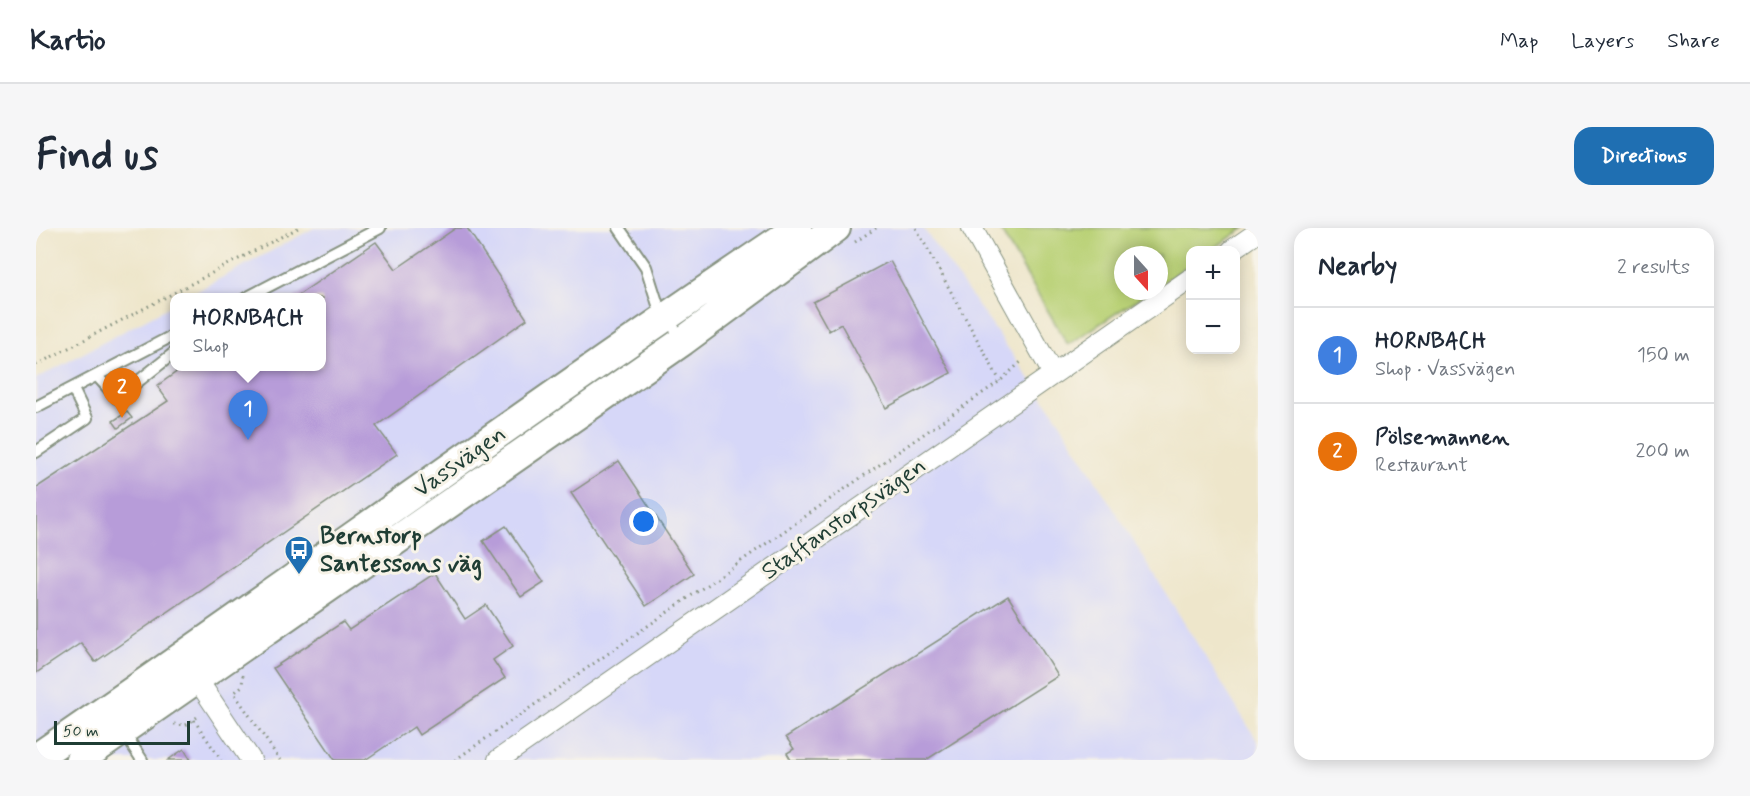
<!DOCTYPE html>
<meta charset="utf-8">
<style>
body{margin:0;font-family:Mynerve,sans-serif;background:#f6f6f7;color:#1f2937}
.controls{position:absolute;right:18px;top:18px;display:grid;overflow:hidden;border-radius:12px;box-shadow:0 3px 15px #0003}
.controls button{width:54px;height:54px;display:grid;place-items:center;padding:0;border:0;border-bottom:2px solid #e0e1e3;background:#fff;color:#1f2937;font:30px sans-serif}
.compass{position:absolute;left:1078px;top:18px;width:54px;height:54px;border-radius:50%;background:#fff;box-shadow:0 3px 15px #0003;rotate:159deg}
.scale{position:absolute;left:18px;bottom:15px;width:136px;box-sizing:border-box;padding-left:6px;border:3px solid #1f3d34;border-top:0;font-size:16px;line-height:21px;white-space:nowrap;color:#1f3d34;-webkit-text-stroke:4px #f7f3e8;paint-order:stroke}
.you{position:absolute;left:608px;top:294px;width:21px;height:21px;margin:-15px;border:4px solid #fff;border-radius:50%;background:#1a73e8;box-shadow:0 0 0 9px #1a73e833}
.badge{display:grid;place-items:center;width:39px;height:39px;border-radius:50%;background:#1f6fb2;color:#fff;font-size:20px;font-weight:700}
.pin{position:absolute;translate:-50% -50px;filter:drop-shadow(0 2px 3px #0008)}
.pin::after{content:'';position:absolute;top:32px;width:21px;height:18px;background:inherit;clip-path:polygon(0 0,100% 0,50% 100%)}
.popup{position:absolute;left:134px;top:65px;width:156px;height:78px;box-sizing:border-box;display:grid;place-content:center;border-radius:12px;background:#fff;filter:drop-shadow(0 2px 4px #0005);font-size:20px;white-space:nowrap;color:#747a83}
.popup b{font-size:22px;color:#1f2937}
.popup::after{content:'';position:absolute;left:50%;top:100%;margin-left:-12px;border:12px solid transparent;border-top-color:#fff}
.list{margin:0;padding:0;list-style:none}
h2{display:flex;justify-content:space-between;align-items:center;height:78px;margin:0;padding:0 24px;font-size:26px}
h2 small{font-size:20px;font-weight:400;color:#747a83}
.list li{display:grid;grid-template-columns:39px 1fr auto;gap:18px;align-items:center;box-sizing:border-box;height:96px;padding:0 24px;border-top:2px solid #e0e1e3}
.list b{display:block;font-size:22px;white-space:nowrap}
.list p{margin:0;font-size:20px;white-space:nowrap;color:#747a83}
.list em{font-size:20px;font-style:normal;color:#747a83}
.map{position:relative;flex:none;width:1222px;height:532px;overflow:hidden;border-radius:18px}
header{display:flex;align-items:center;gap:36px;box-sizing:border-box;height:84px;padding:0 30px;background:#fff;border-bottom:2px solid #e0e1e3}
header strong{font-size:28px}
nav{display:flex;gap:33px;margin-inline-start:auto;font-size:21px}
.intro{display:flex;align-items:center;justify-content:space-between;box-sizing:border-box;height:144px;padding:0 36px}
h1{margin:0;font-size:42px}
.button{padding:15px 27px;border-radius:18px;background:#1f6fb2;color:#fff;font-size:21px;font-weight:700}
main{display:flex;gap:36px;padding:0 36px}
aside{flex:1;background:#fff;border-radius:18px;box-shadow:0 3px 15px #0003}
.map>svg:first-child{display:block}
.built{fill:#d6d7f8}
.green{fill:#b9d176;stroke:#6c8755;stroke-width:1.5}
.building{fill:#b79cd9}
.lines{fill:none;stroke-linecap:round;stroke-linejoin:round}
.lane-casing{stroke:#869280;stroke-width:14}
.street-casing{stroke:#869280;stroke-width:22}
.secondary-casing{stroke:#869280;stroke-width:32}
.path{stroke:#869280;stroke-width:3;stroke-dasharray:1.5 4.5;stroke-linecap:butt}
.lane{stroke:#fff;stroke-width:10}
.street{stroke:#fff;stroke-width:20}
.secondary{stroke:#fff;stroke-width:28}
.labels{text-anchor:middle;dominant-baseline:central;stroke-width:6;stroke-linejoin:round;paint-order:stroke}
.street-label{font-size:24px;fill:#1f3d34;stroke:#f7f3e8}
.poi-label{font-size:24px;font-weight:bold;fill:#1f3d34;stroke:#f7f3e8;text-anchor:start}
</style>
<header>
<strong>Kartio</strong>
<nav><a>Map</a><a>Layers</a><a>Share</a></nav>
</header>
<div class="intro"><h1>Find us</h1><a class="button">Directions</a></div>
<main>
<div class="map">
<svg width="1222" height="532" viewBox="0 0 1222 532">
<rect width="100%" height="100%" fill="#f7f3e8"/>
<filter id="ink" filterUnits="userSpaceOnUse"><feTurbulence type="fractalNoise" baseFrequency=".0167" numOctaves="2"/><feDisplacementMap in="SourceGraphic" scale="12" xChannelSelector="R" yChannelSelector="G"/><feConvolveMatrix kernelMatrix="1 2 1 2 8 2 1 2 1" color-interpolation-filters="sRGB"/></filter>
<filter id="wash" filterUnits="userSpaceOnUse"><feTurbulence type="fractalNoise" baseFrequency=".008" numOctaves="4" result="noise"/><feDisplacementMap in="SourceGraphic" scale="24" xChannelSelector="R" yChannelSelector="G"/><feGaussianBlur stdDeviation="1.35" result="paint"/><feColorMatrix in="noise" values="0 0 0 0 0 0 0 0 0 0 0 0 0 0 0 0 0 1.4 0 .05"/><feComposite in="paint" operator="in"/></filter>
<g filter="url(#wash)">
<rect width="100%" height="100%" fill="#eee6cb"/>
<path class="built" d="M278,0h609l131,185 204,329v18h-1222v-381l138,-75v62h148v-68l-136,-1z"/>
<path class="green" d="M963,0h246l-34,22h-21v14l-31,21v-30h-36v36h27l-82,54z"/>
<g id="blocks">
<path class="building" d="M420,0h11l60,91 -151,107 21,28 -302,208 -14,-19 -45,30v-185l132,-87 -11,-15 28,-20h137v-68h-28l82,-56 20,27z
M854,33l61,112 -65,35 -45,-84 -12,7 -16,-29z
M91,184l5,6 -14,10 -5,-7z
M583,233l75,113 -48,32 -75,-113z
M470,298l38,56 -23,15 -38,-56z
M399,345l30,46 21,-14 27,41 -20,14 12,18 -86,57 -5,-8 -49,33h-30l-62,-92 70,-46 6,8z
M972,368l50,80 -132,84h-135l-4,-7 7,-4 -8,-12z
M148,521l7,11h-23z"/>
</g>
</g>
<g filter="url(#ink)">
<use href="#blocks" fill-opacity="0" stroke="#869280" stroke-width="1.5"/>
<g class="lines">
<g class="lane-casing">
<path id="lane" d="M583,0l27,39 12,38 25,36
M210,70l134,-70
M61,148l20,22 57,-45
M0,179l138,-72
M0,224l51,-34 -14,-29
M87,503l19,29"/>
</g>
<g class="street-casing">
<path id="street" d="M936,0l81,146
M1196,22l26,-18
M155,442l60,90
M462,532l692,-481"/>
</g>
<g class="secondary-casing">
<path id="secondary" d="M0,530c255,-175 504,-358 761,-530
M44,532l603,-419 153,-113"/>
</g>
<path class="path" d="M880,0l84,153
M819,14l21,-14
M0,137l262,-137
M207,447l-1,11 -8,7 46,67
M158,492l27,40
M138,496l12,1 14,-10
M419,532l545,-379 23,-21"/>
<use href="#lane" class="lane"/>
<use href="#street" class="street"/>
<use href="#secondary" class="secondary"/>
</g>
</g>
<defs>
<g id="bus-pin" transform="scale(1.5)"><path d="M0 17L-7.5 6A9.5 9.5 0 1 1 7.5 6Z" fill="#1f6fb2" stroke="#f7f3e8"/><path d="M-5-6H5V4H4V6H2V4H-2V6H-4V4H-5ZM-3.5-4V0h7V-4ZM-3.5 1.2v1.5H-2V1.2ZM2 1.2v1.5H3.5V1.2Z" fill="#fff"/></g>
</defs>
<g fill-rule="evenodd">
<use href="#bus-pin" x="263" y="322"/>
</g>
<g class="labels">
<g class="street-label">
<text transform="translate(424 234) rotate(-35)">Vassvägen</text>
<text transform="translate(808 291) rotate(-35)">Staffanstorpsvägen</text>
</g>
<g class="poi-label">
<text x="284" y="308">Bernstorp<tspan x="284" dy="28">Santessons väg</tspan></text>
</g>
</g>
</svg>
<div class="controls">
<button>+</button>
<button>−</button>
</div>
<svg class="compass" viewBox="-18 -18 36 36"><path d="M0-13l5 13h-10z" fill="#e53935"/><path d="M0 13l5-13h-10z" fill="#747a83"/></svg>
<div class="scale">50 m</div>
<div class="you"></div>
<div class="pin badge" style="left:212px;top:212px;background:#3f7fe0">1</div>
<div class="popup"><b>HORNBACH</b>Shop</div>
<div class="pin badge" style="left:86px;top:190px;background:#e8710a">2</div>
</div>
<aside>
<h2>Nearby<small>2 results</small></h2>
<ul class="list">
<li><span class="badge" style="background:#3f7fe0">1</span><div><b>HORNBACH</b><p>Shop · Vassvägen</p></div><em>150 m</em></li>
<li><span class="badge" style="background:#e8710a">2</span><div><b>Pölsemannen</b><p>Restaurant</p></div><em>200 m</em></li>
</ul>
</aside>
</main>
